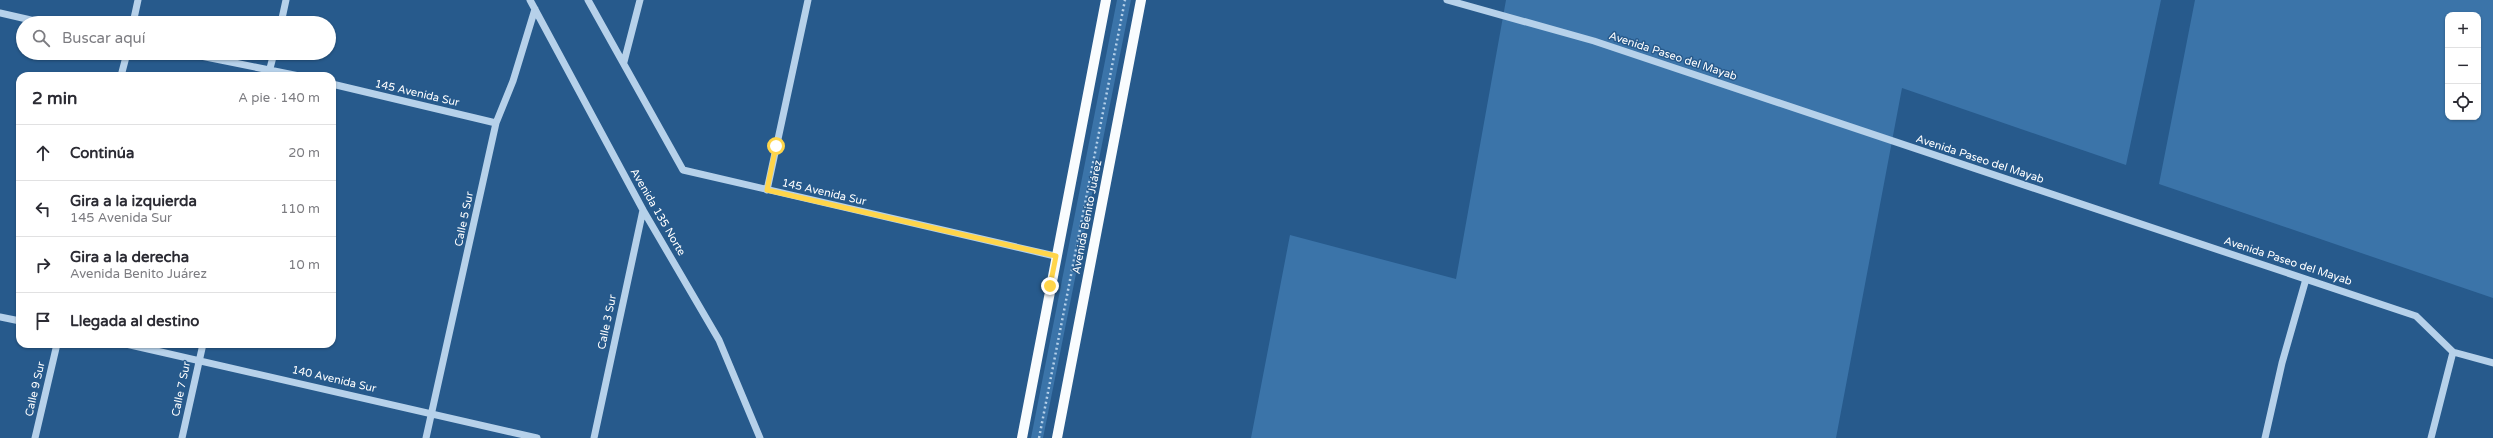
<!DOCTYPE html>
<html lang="es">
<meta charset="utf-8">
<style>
body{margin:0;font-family:"Varela Round",sans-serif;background:#f7f7f7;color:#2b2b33}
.controls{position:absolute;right:12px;top:12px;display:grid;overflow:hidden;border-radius:8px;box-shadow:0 1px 3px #0004}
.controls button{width:36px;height:36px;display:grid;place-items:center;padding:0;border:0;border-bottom:1px solid #e1e1e2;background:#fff;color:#2b2b33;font:20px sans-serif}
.stop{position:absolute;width:12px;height:12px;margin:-9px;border:3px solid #ffd54a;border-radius:50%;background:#fff}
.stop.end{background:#ffd54a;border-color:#fff;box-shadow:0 1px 4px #0008}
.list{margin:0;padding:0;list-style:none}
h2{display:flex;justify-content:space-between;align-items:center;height:52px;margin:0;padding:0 16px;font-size:17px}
h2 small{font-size:13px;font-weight:400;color:#7c7c81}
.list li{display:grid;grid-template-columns:26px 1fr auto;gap:12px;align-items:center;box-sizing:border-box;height:56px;padding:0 16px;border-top:1px solid #e1e1e2}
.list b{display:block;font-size:15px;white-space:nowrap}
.list p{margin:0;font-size:13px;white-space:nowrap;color:#7c7c81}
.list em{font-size:13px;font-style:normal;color:#7c7c81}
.icon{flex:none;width:22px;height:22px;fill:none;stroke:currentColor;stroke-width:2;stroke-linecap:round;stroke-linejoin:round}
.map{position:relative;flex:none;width:2493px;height:438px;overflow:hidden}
.search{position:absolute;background:#fff;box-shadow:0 1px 3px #0004;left:16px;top:16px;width:320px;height:44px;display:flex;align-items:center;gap:10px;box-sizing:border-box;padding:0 14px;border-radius:22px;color:#7c7c81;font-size:15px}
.panel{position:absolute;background:#fff;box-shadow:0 1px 3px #0004;left:16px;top:72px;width:320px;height:276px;border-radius:12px}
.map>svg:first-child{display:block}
.green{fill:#3b74a9;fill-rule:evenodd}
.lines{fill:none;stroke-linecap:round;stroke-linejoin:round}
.path{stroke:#b6d1ea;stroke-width:2.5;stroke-dasharray:2 3;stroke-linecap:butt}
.minor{stroke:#b6d1ea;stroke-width:7}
.major{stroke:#f9fcfe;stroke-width:10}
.route{stroke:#ffd54a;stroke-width:5}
.labels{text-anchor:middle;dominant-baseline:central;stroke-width:3;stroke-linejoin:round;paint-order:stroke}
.street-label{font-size:11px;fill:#fff;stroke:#275a8c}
</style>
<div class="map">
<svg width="2493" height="438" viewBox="0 0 2493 438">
<rect width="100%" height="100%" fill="#275a8c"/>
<path class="green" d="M1117,0h14l-88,438h-12z
M1506,0h655l-35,165 -224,-77 -66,350h-585l39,-203 166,44z
M2195,0h298v298l-334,-114zM2448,15h30v102h-30z"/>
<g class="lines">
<path class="path" d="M1039,438l86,-438"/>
<path class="minor" d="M530,0l113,210 76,130 41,98
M588,0l95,170 372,86
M1447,0l147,41 822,275 37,36 40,11
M0,13l44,10
M133,23l5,-23
M281,23l5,-23
M186,53l113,23
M624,62l16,-62
M121,76l6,-23
M268,76l6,-23
M332,84l164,39
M767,190l41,-190
M0,317l20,4
M126,344l411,94
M35,438l22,-94
M182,438l21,-94
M426,438l70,-315 17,-42 22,-72
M594,438l49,-228
M2265,438l17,-75 24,-84
M2431,438l22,-86"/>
<path class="major" d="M1022,438l84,-438
M1057,438l84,-438"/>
</g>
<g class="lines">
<path class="route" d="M776,146l-9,44 289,66 -6,30"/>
</g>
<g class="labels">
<g class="street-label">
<text transform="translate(1673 56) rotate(18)">Avenida Paseo del Mayab</text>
<text transform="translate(417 93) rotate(13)">145 Avenida Sur</text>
<text transform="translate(1980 159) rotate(18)">Avenida Paseo del Mayab</text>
<text transform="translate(824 192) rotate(13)">145 Avenida Sur</text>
<text transform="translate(658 212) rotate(60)">Avenida 135 Norte</text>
<text transform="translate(1087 217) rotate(-79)">Avenida Benito Juárez</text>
<text transform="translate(464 219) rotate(-78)">Calle 5 Sur</text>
<text transform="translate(2288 261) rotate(18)">Avenida Paseo del Mayab</text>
<text transform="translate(607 322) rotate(-78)">Calle 3 Sur</text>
<text transform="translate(334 379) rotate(13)">140 Avenida Sur</text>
<text transform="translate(35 389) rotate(-77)">Calle 9 Sur</text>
<text transform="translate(181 389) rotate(-78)">Calle 7 Sur</text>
</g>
</g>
</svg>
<div class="controls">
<button>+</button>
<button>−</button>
<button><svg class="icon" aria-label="locate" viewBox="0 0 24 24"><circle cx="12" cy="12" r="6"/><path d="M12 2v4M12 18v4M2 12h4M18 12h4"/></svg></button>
</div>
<div class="stop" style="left:776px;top:146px"></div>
<div class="stop end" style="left:1050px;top:286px"></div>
<div class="search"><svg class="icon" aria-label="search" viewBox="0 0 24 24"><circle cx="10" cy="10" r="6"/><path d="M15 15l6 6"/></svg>Buscar aquí</div>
<section class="panel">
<h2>2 min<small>A pie · 140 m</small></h2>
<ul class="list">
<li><svg class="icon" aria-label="ahead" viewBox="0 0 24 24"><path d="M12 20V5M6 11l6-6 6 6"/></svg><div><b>Continúa</b></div><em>20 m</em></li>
<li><svg class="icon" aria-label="left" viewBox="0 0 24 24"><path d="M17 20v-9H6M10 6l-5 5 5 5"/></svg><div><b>Gira a la izquierda</b><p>145 Avenida Sur</p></div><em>110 m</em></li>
<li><svg class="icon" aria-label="right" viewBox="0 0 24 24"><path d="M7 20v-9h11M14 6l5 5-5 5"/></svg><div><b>Gira a la derecha</b><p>Avenida Benito Juárez</p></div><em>10 m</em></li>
<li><svg class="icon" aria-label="arrive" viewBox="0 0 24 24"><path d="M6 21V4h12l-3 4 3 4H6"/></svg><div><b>Llegada al destino</b></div></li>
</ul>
</section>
</div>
